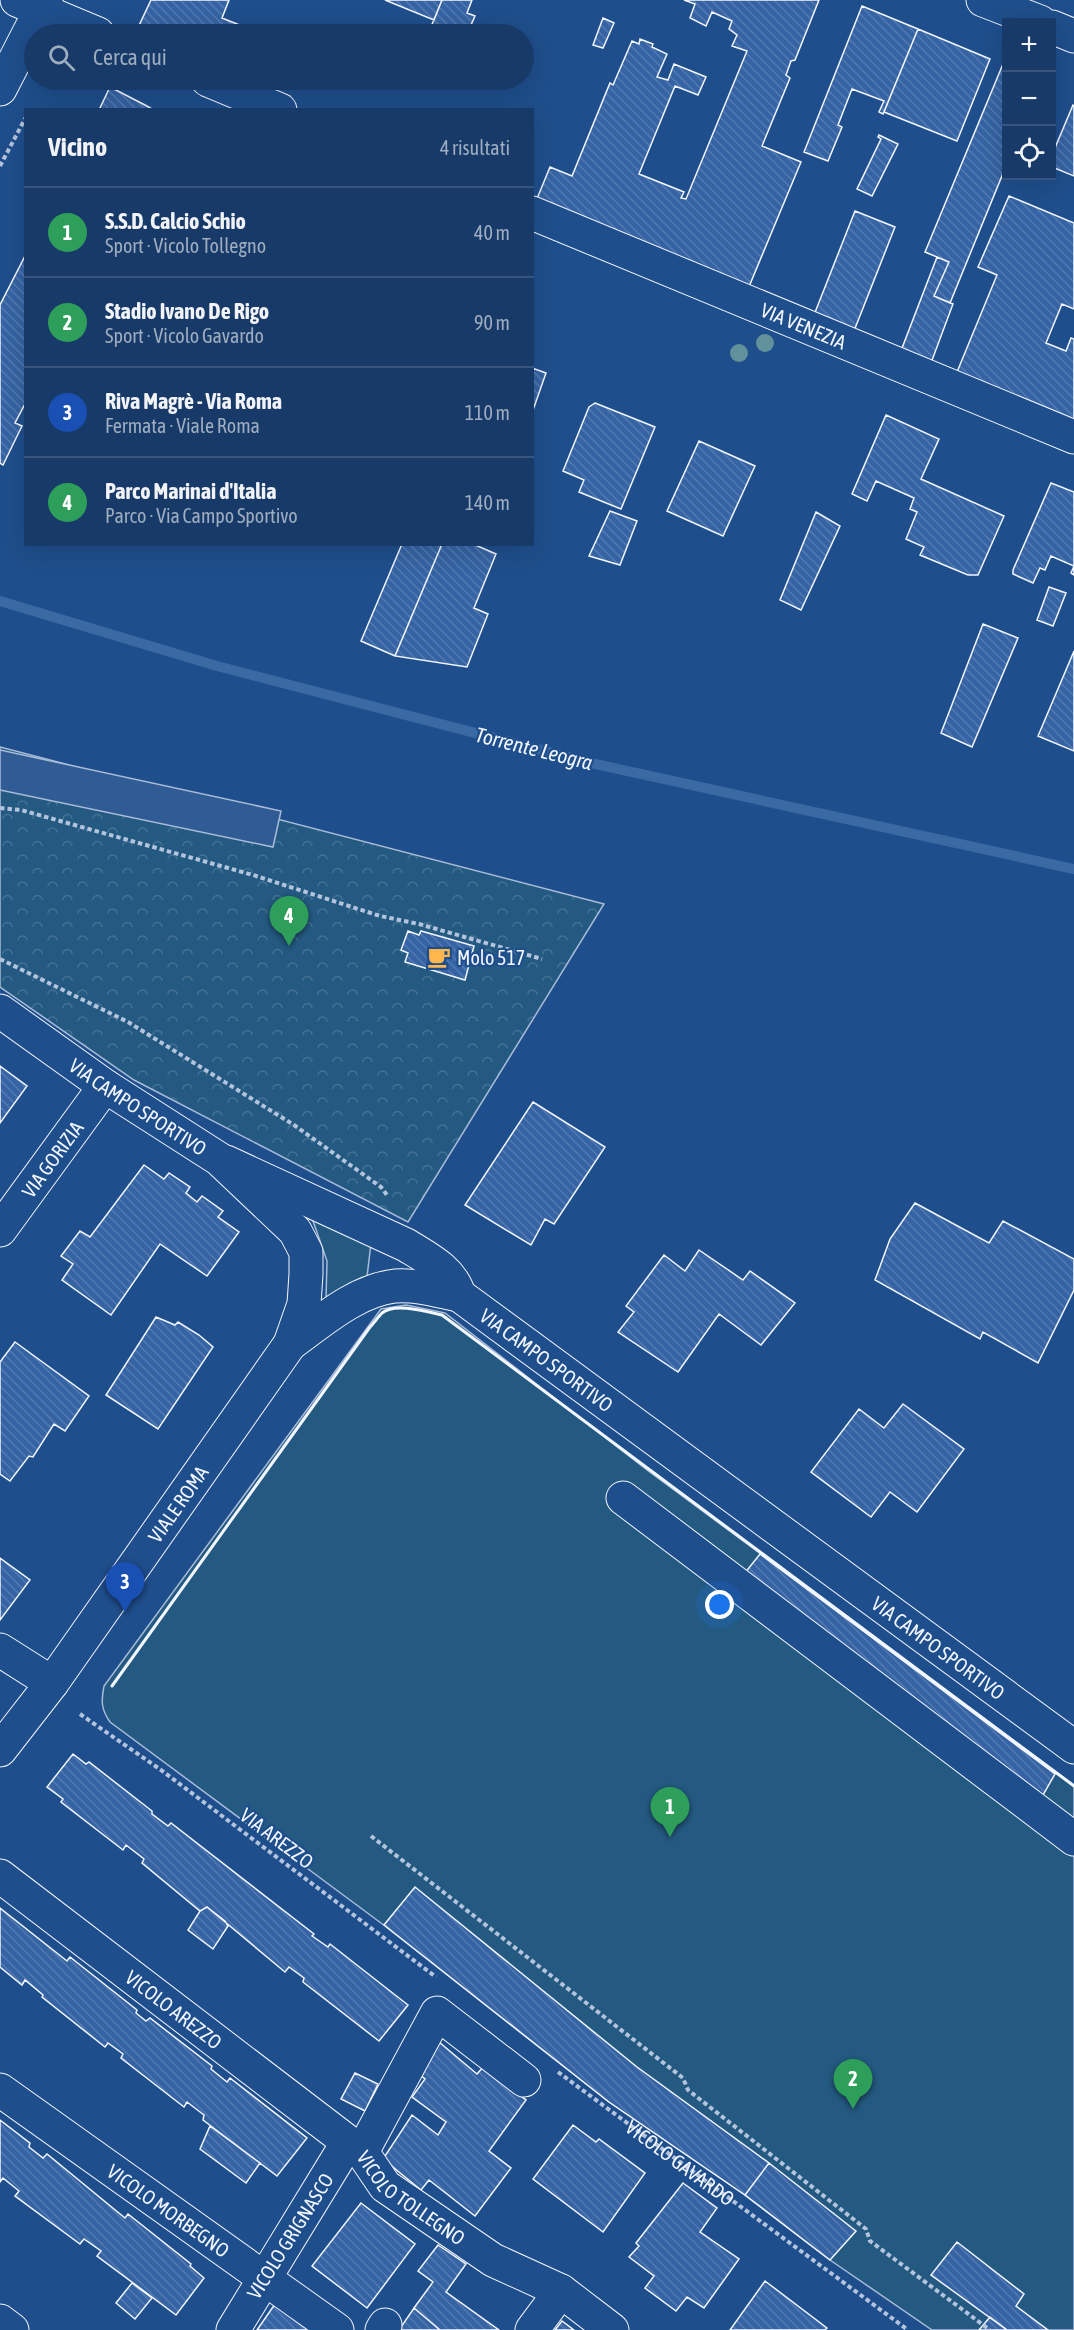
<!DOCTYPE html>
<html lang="it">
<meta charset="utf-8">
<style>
body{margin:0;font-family:"Asap Condensed",sans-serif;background:#20416f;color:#f1f3f6}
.controls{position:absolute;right:18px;top:18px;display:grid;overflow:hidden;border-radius:0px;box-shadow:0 6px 24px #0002}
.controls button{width:54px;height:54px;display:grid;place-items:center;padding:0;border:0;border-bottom:2px solid #36547d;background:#173a69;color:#f1f3f6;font:30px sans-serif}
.you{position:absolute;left:720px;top:1605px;width:21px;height:21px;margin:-15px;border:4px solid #fff;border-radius:50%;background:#1a73e8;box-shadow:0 0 0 9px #1a73e833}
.badge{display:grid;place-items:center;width:39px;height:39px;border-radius:50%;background:#ffb74d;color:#fff;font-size:20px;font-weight:700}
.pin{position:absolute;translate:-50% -50px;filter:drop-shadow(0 2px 3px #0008)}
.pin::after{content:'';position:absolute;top:32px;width:21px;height:18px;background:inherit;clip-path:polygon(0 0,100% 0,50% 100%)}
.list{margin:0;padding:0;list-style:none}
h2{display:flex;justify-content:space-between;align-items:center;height:78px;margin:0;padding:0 24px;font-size:26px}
h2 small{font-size:20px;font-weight:400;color:#9eadc0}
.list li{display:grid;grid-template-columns:39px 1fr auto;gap:18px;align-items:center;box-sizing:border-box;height:90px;padding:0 24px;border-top:2px solid #36547d}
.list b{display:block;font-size:22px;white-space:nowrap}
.list p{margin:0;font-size:20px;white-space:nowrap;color:#9eadc0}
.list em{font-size:20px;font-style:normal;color:#9eadc0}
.icon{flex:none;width:33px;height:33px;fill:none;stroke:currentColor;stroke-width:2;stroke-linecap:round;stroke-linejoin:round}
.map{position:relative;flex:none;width:1074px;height:2330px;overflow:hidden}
.search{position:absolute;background:#173a69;box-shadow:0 6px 24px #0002;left:24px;top:24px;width:510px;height:66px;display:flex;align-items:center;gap:15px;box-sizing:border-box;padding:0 21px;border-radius:33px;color:#9eadc0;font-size:22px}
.panel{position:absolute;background:#173a69;box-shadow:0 6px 24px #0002;left:24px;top:108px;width:510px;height:438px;border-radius:0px}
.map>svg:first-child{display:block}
.grass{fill:#245a82;stroke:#a8bbd7;stroke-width:1.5}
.park{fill:url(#park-crowns);stroke:#a8bbd7;stroke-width:1.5}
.parking{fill:#305b95;stroke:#a8bbd7;stroke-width:1.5}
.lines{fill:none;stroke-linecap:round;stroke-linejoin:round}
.stream{stroke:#3b69a3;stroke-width:10}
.building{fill:url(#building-back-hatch);stroke:#f2f6ff;stroke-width:1.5}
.minor-casing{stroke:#f2f6ff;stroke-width:35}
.major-casing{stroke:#f2f6ff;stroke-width:35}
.path{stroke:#b3c4dc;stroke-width:4;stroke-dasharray:4.5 3;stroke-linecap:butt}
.minor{stroke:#1f4e8c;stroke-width:33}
.major{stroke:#1f4e8c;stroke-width:33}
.wall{stroke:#f2f6ff;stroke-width:3}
.tree{fill:#61919a}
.labels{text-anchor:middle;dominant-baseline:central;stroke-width:4.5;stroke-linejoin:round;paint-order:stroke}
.street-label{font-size:20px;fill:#f2f6ff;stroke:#1f4e8c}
.poi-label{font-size:20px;fill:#f2f6ff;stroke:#1f4e8c;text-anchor:start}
.water-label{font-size:21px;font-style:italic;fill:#f2f6ff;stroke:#1f4e8c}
</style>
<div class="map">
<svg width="1074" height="2330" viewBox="0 0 1074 2330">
<defs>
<pattern id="park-crowns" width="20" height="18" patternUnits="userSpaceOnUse" patternTransform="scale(1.5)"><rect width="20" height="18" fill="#245a82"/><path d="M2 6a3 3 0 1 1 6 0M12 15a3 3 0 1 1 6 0" fill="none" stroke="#447295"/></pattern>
<pattern id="building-back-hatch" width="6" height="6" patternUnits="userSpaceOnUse" patternTransform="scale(1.5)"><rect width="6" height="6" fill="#3563a3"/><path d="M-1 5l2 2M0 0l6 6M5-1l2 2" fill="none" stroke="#537ab1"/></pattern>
</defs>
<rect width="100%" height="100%" fill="#1f4e8c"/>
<path class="grass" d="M312,1218l59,25 -4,34 -41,24 1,-40z
M406,1305l39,8 202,157 427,315v545h-142l-102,-70 -85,-65 -136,-93 -224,-176 -275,-204c-9,-13 -9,-21 -6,-36l277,-377z"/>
<path class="park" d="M0,747l604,157 -196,318 -274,-142 -134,-93z"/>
<path class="parking" d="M0,750l281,61 -8,36 -273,-57z"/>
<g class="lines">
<path class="stream" d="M0,601l217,65 374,97 483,106"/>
</g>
<path class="building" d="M151,0h78l-7,18 40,16h-127z
M385,0h57l-8,20z
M442,0h30l-5,13 8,3 -8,18h-39z
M684,0h135l-24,60 -4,1 -5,14 4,3 -28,68 39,16 -58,139 -209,-95 16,-39 22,9 38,-93 3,2 19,-44 7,3 1,-5 13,5 -1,3 15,7 -10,23 11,3 6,-16 32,13 -8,18 -23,-9 -36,88 45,18 -3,6 5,1 61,-148 -15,-5 5,-11 -8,-6 3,-8 -20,-9 -6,14 -16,-8 5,-14z
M862,6l56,23 -35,85 -4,-2 5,-11 -32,-12 -14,36 4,2 -14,34 -24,-9z
M603,18l11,5 -11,25 -10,-3z
M918,29l72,30 -33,82 -73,-29z
M1003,64l3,1v101l-56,137 -16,-7 15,-34 -24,-10z
M110,87l35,18 9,5h-55z
M1073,105l1,1v70l-22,-9v-12z
M879,135l19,9 -26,52 -15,-7 24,-50 -3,-2z
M1009,196l65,27v86l-12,-5 -16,39 20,8 5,-13 3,1v82l-117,-49 40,-97 -19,-8z
M855,211l40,16 -43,109 -40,-16z
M26,254v148l-11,21 7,3 -19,39 -3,-2v-158z
M937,257l12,5 -15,34 19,8 -25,67 -29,-15z
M532,368l14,5 -14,40z
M595,403l60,24 -34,82 -42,-17 5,-12 -21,-9 26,-64z
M886,415l53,24 -18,40 83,37 -26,59h-10l-48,-20 4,-8 -18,-8 11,-27 -7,-3 4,-11 -38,-17 -9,20 -15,-7z
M699,441l56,25 -32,70 -56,-25z
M1051,483l23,9v83l-3,-2 3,-7 -23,-10 -6,14 -5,-2 -7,15 -20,-9v-4z
M610,511l27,10 -17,44 -31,-9z
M816,512l24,14 -39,84 -21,-10z
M402,544h40l-47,112 -34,-15z
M442,544h31l23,10 -22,54 14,6 -21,53 -72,-11z
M1049,587l17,6 -13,33 -16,-6z
M983,624l35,14 -46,109 -31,-14z
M1074,651v100l-36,-15z
M408,931l11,4 2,-4 53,15 -9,34 -60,-18 3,-9 -7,-3z
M0,1066l27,20 -27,37z
M533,1102l72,45 -51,77 -9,-5 -14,26 -66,-40z
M144,1165l20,14 5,-6 21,14 -4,6 11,9 5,-6 21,15 -5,6 21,15 -32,44 -47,-32 -49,71 -49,-35 11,-16 -12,-8 19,-25 10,6z
M915,1203l74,40 14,-22 71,38v31l-36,73 -55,-31 -3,7 -105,-59 15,-41z
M699,1250l44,30 7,-9 45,32 -34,42 -42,-31 -41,58 -60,-40 16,-20 -8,-6 38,-51 21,16z
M156,1317l19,8 3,-3 21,13 14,12 -55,82 -52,-34z
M15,1342l74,54 -24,35 -11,-7 -21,33 -4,-1 -19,25 -10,-7v-112z
M903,1404l61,45 -47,63 -27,-20 -19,25 -60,-45 48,-63 25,19z
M760,1554l295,220 -16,28 -299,-223z
M0,1558l30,22 -30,40z
M73,1754l13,10 3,-2 63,49v3l16,12 3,-3 143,111 -2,2 16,11 2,-3 78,61 -29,36 -76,-59 1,-4 -15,-11 -4,5 -78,-65 -7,4 -58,-48 2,-4 -18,-14 -3,5 -62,-48 2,-3 -16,-12z
M415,1887l222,180 132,96 -24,32 -136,-93 -225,-177z
M207,1907l18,14 3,5 -15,23 -25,-19 12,-19z
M0,1908l67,53 3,-4 67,53 -1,3 10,8 4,-3 62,48 -1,3 16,13 3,-4 77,60 -30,38 -74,-56 1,-5 -17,-13 -3,5 -63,-49 2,-4 -15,-11 -3,4 -63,-50 1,-2 -18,-15 -3,5 -22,-18z
M439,2042l38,32 7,-8 42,34 -37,51 22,17 -36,48 -46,-36 -8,10 -38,-31 29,-44 26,20 8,-13 -34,-25 13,-18 -10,-8z
M355,2073l23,11 -13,27 -24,-12z
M0,2120l30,23 -1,4 14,11 4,-4 78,64 3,-4 63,50 -1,2 14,12 -28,37 -79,-59 4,-5 -17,-12 -4,5 -65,-48 4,-5 -16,-13 -3,4z
M573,2125l23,17 3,-3 46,34 -42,59 -70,-53z
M210,2126l50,37 -14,20 -46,-34z
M769,2163l87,68 -26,29 -85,-65z
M683,2183l34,25 -17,24 39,27 -35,49 -17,-11 -11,14 -31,-23 9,-12 -25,-19 10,-11 -3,-3z
M361,2203l54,41 -48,64 -55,-42z
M957,2242l67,52 -8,12 32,24h-41l-76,-55z
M438,2245l28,19 -20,28 53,38h-59l-26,-22 19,-26 -15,-11z
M765,2281l62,47 -2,2h-95z
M132,2283l20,15 -17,21 -19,-16z
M275,2304l37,26h-55z
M414,2308l26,22h-41z
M990,2317l17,13h-28z
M562,2321l12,9h-19z"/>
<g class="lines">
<g class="minor-casing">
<g id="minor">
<path d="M17,0l81,34"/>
<path d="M983,0l57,22"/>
<path d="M1052,27l22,9"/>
<path d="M208,80l72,30"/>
<path id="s2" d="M532,213l542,224"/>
<path id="s3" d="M226,1162l180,83c21,13 46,25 53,50l615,452"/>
<path id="s4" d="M0,1230l105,-144"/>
<path d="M290,1344c32,-23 65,-53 105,-58 21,-2 44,5 64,9"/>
<path d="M623,1498l451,341"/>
<path d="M0,1650l52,33"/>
<path id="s5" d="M0,1876l348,266 -115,188"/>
<path id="s6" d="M524,2080l-87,-67 -75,139 23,34 108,74 68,31 51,39"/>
<path id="s7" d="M0,2090l337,240"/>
<path d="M0,2321l12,9"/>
<path d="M382,2330l3,-5"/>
<path d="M532,2330l29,-39"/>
</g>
</g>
<g class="major-casing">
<g id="major">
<path d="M0,89l46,-89"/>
<path id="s8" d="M0,1011l105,75 114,73 76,72 11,21v22l-2,30 -14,40 -238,339 -52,67"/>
</g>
</g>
<g class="path">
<path d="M0,166l26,-49"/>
<path d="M0,808l21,2 232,65 127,41 39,8 123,35"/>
<path d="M0,959l128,63 166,103 87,62 6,8"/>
<path d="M80,1714l81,56 275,207"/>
<path d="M371,1836l312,242 5,12 178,139 4,12 120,89"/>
<path id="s1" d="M558,2072l350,258"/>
</g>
<use href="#minor" class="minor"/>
<use href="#major" class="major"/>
<path class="wall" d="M112,1686l258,-359c4,-4 8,-10 12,-14 13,-11 46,-1 60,2l632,471"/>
</g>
<g class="tree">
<circle cx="765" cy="343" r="9"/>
<circle cx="739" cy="353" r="9"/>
</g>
<defs>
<g id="cafe-bare" transform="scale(1.8)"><path d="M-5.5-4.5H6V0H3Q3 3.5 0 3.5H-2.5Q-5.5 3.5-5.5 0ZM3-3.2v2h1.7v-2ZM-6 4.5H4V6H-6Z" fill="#ffb74d" stroke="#1f4e8c" stroke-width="2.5" paint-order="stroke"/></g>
</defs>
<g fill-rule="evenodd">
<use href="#cafe-bare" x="439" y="957"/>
</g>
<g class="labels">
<g class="street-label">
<text stroke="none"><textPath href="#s2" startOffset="294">VIA VENEZIA</textPath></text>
<text stroke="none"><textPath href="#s8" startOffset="168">VIA CAMPO SPORTIVO</textPath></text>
<text stroke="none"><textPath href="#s4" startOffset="88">VIA GORIZIA</textPath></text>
<text stroke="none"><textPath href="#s3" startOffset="382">VIA CAMPO SPORTIVO</textPath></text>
<text transform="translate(178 1504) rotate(-55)">VIALE ROMA</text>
<text stroke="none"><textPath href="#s3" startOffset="868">VIA CAMPO SPORTIVO</textPath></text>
<text transform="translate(277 1838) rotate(37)">VIA AREZZO</text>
<text stroke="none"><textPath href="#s5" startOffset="219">VICOLO AREZZO</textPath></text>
<text stroke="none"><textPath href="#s1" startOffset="152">VICOLO GAVARDO</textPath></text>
<text stroke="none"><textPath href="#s6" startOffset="336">VICOLO TOLLEGNO</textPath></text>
<text stroke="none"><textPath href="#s7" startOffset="207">VICOLO MORBEGNO</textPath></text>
<text transform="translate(290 2236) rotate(-58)">VICOLO GRIGNASCO</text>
</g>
<g class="poi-label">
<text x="457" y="957">Molo 517</text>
</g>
<g class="water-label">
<text transform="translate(534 748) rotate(14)">Torrente Leogra</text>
</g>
</g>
</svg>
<div class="controls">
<button>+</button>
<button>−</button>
<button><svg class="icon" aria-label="locate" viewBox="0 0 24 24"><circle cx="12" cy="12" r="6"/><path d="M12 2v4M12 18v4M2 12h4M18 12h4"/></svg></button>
</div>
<div class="you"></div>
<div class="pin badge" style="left:670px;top:1837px;background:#2e9e5b">1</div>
<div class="pin badge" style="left:853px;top:2109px;background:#2e9e5b">2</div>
<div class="pin badge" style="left:125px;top:1612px;background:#1a4fb4">3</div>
<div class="pin badge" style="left:289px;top:946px;background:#2e9e5b">4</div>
<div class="search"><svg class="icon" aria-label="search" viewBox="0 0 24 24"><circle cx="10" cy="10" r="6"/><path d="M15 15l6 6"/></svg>Cerca qui</div>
<section class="panel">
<h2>Vicino<small>4 risultati</small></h2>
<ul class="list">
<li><span class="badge" style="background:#2e9e5b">1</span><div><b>S.S.D. Calcio Schio</b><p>Sport · Vicolo Tollegno</p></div><em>40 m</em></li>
<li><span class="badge" style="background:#2e9e5b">2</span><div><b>Stadio Ivano De Rigo</b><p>Sport · Vicolo Gavardo</p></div><em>90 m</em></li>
<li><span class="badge" style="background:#1a4fb4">3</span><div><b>Riva Magrè - Via Roma</b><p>Fermata · Viale Roma</p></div><em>110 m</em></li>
<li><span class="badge" style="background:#2e9e5b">4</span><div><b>Parco Marinai d'Italia</b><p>Parco · Via Campo Sportivo</p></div><em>140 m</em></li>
</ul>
</section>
</div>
